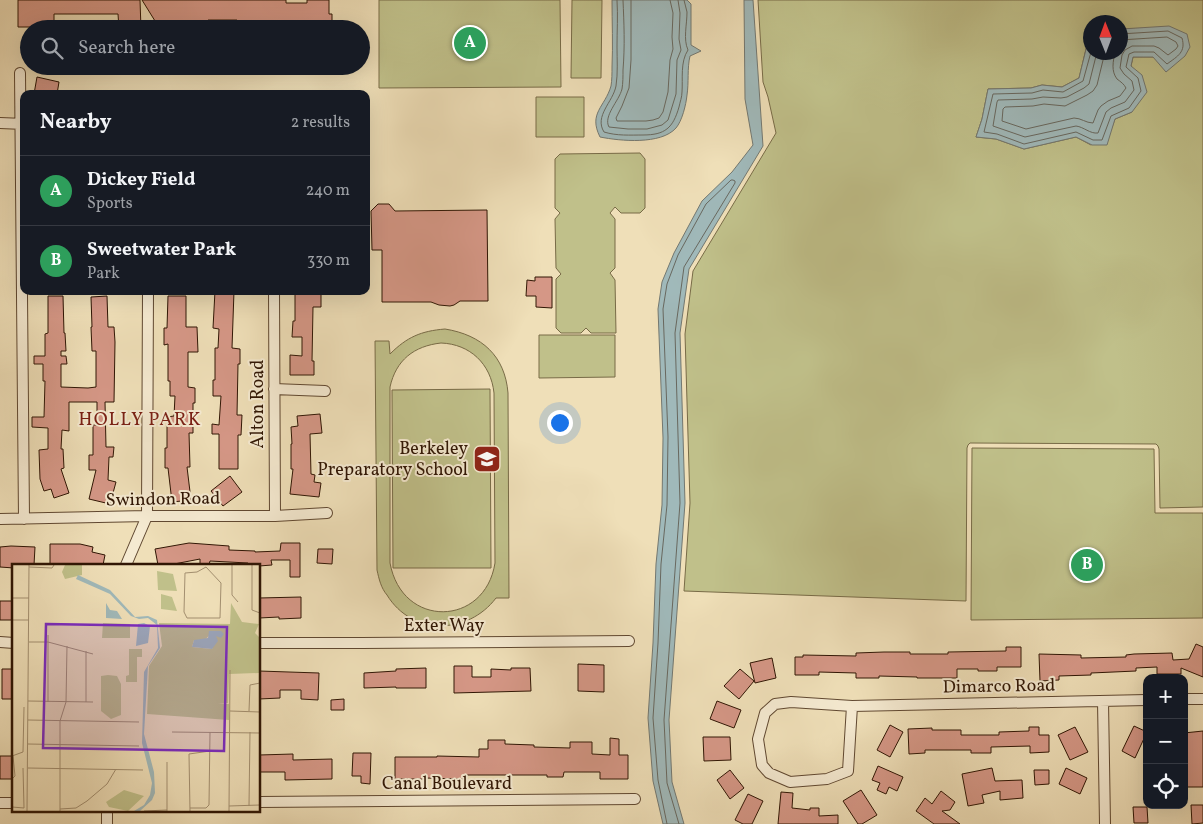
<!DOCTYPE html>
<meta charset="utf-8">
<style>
body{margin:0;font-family:Vollkorn,serif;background:#242831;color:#f1f3f6}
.controls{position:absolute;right:15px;bottom:15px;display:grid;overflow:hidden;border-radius:10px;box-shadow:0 5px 20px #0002}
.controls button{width:45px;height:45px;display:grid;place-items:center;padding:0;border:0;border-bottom:1px solid #363941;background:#171b24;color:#f1f3f6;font:25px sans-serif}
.compass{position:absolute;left:1083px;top:15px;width:45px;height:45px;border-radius:50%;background:#171b24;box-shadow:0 5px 20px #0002;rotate:359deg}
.you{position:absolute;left:559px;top:422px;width:18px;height:18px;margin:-12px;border:4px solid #fff;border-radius:50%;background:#1a73e8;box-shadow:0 0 0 8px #1a73e833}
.badge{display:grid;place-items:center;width:32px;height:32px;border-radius:50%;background:#b45309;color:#fff;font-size:16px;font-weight:700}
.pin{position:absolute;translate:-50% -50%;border:2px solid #fff;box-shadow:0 1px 5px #0006}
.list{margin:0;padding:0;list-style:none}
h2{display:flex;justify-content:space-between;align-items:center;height:65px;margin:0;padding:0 20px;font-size:21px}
h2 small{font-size:16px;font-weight:400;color:#9ea1a6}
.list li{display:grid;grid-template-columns:32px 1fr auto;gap:15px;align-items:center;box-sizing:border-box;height:70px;padding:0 20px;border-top:1px solid #363941}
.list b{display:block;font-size:19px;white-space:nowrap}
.list p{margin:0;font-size:16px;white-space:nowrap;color:#9ea1a6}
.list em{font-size:16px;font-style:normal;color:#9ea1a6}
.icon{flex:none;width:28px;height:28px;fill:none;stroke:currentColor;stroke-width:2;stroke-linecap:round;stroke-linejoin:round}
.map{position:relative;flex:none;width:1203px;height:824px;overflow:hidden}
.search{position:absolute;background:#171b24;box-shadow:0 5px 20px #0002;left:20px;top:20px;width:350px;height:55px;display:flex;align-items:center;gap:12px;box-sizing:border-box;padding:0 18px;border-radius:28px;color:#9ea1a6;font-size:19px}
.panel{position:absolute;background:#171b24;box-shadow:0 5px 20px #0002;left:20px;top:90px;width:350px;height:205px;border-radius:10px}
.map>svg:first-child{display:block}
.green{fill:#c0c08a;stroke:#786b47;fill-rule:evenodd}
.water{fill:#a0b9ba;stroke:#737871}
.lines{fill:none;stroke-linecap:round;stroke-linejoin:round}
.shore{stroke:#68685f;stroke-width:1}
.building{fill:#d59786;stroke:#301604}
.minor-casing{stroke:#604831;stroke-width:12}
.minor{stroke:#f5ead1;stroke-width:10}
.labels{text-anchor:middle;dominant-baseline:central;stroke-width:4;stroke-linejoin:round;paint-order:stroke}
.street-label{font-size:18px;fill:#301604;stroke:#f5ead1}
.poi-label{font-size:18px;fill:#301604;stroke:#f5ead1;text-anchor:end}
.neighbourhood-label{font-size:19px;letter-spacing:1px;fill:#7a1f14;stroke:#f5ead1}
.inset-road{fill:none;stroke:#a38f70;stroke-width:1}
.view{fill:#7b2cbf;fill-opacity:0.15;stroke:#7b2cbf;stroke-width:2.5}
.inset-edge{fill:none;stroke:#301604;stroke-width:2.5}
</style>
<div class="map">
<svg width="1203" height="824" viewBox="0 0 1203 824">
<rect width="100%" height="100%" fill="#efdfb8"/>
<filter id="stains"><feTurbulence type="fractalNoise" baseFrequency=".004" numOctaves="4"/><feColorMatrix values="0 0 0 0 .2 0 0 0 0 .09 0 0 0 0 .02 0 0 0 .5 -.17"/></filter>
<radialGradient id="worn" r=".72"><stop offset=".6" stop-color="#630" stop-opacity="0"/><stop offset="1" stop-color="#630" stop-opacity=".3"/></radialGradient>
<path class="green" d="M379,0h181l1,87 -182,1z
M572,0h30l-1,78h-30z
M758,0h445v507l-43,1 -1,-59 -1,-3 -2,-2 -186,-1 -2,2 -1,3 -1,153 -282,-10 6,-88 -5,-169 8,-63 83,-138 -8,-36 -5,-15zM1090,22h30l1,7h14l18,28h-20l-2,9 1,46 -17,7 -4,11 -20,15 -15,-8 -52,12 -28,-10 -20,-2 6,-18 6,-30 43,-1 11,-3 20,2 17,-9 8,-33v-17h3z
M536,97h48v40h-48z
M640,153l5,6v49l-5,5h-19l-6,-6 -5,6 5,6v49l-5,5 5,7 1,53h-25l-5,-5 -5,5h-20l-5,-5v-49l5,-5 -5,-6 -1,-49 5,-6 -5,-5v-49l5,-5z
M445,329c37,6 60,27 63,64l1,205h-13c-28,37 -84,38 -109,-3 -6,-7 -8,-16 -10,-25l-2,-229h14l1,13c17,-17 31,-23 55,-25zM441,343c29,1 50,21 53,50l1,170c-10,64 -93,66 -105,0v-176c6,-27 24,-41 51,-44z
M539,335h76v42l-76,1z
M490,389l1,179h-98l-1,-178z
M972,448l182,1 1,64h48v105l-232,2z"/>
<path class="water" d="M612,0h75l4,4v41l10,6 -11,5c-3,13 -1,26 -3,39 -1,10 -5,26 -11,33 -15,17 -56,13 -76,9 -12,-24 5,-30 11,-51 1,-6 1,-13 1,-19 1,-22 0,-45 0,-67z
M744,0h9l10,146 -74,123 -9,64 5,170 -16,217 3,62 12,42h-21l-10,-43 -5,-63 5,-75 3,-79 6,-59 1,-67 -5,-129 4,-27 12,-29 28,-52 30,-29 21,-27 -8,-46z
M1169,26l18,8 3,13 -5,9 -19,16 -13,-15h-20l-2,9 11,9 5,17 -15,20 -17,7 -8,26h-15l-16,-8 -52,12 -28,-10 -20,-2 6,-18 6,-30 43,-1 11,-3 20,2 17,-9 8,-33v-17h3v24h30l1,-23z"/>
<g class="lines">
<path class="shore" d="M617,0c1,16 0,31 0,47 0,12 1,26 -1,39 -3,16 -22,30 -12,46 13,4 26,3 39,3 22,0 30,-7 36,-28 1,-5 3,-10 3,-15 1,-13 -2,-30 6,-42 -5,-11 -1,-25 -1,-38 -1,-4 -2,-8 -3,-12
M623,0c1,23 2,46 0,70 0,6 0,13 -1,19 -3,12 -19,27 -13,38l19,2h19l15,-4 6,-5 8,-26 1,-34 4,-10 -2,-11 1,-26 -2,-13
M631,0v60l-2,28 -7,18 -6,12 1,3h29l7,-1 6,-2 4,-6 5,-20 2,-32 3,-11 -1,-12 1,-24 -3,-13
M1091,52l-8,29 -20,11 -20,-2 -11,3 -39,1 -9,38 13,2 27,10 52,-12 17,8h9l9,-24 18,-8 12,-17 -3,-13 -12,-11 3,-13 5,-2h20l13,12c11,-8 19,-12 15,-26l-14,-7 -48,3
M1097,52l-8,32 -5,4 -17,9 -6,1 -18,-1 -11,2 -34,1 -1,2 -4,24 32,11 51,-11c8,1 14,8 22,7l8,-21 5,-4 14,-6 9,-12 -2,-9 -8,-7 -4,-6 2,-13 3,-5 7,-4h22l5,2 9,7 8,-6 2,-3 -2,-4 -9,-5 -47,3
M1105,52l-8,33 -4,6 -6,4 -22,11 -21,-2 -11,2 -28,1 -2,2 -1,12 24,8 48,-11c7,0 12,5 19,5l5,-13 3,-4 7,-5 12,-5 6,-8c-2,-4 -5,-6 -9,-9 -6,-8 -4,-17 -2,-27
M667,824l-9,-44 -5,-62 5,-75 3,-79 6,-59 1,-68 -5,-128 4,-25 11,-29 28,-51 25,-24h2l2,1v2l-51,84 -9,66 5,170 -16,217 3,63 12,41"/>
</g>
<path class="building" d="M18,0h122l1,29h-22l-1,-15h-64v13h-36z
M142,0h144v3h21v-3h22v14h3v15h-95v-9h-29v9h-48z
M37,77l22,5 -2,12h-23z
M378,204h11l6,7 92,-1 1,91h-28l-6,4 -4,1 -11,-1 -8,-3h-49v-52h-10l-1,-39z
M535,277h17v31l-16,-1v-11h-10l1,-16 8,1z
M215,291h19l-2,57 8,1v15h-2l-1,51h5l-1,20h-3v34h-19v-35h-7v-10l7,1 2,-29h-8v-16h2v-32h3l1,-19 -6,-1z
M295,291h26v16h-8l-1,54h2v14h-24v-20l12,1v-19h-10l1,-16h2z
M48,296h15l1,37h1l1,18h-5v5h5l1,8h-6v23l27,1 8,-1v-36h-4l-1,-24h1l-1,-30 16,-1 1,31h6l1,15 -1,60h-9l1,45h8l-1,10h-4l-1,23 8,2 -6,22 -21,-5 7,-29h-7v-15h4v-30h4v-23h-28v29l-7,-1 -1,19h2l1,19 -3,1 8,24 -15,5 -3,-9 -7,2 -4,-12 -1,-29 9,-1v-21l-16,-1v-10h12l1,-36h-2v-17h-9v-8h11v-22l3,-1z
M168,296h18v31h11l1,25h-10v35l7,1v15h-2v30h-4l1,34h-3l4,33 -19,2 -4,-34h-3v-20h2v-31l7,-1 1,-20h-5v-15h-2v-37l-4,1v-17h3z
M320,414l2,19 -12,1 1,40 4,1 -1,7 7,1 -2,14 -29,-3 3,-25h-2v-25h1l-1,-17 7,-1 -1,-10z
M230,476l12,16 -19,14 -12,-15z
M189,543l40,3v4l26,1v1l25,-1 1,-8h19v34h-10v-17h-19l1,5 -13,1 -11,-1v-2l-38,-2 -1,4h-9v-6l-31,6h-11l-3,-16z
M50,544h30l13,3 -1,5 13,3 -2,10h-53z
M11,546l24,1 -1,18h-20v3l-14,-1v-20z
M318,549h15l-1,15 -15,-1z
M301,597v21l-22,1v-2l-20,1v-20z
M0,601h14v19h-14z
M1196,644l7,3v30l-22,-9v6h-24v-7l-21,1v3l-45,2v2l-32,1v4l-19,1 -1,-27 42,1v3l45,-1v-2l8,-1 38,-1 1,7 16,-1z
M1006,647h15v20h-24v4h-19v-2h-21v9h-40v-1l-38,-1v2h-23v-5l-37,-1v3h-24v-18h8v-2l53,1v-3l28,-1h26v2h38v-2l58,-1z
M772,658l4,20 -21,5 -5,-20z
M578,664l26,1v27l-26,-1z
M454,666h18v11h19v-8l20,1v-2h19l1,23 -77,2z
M426,668v20h-30v-1l-32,1v-15l32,-2v-2z
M2,669h12v30h-12z
M740,669l14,12 -15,18 -15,-13z
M259,671l60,2 -1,27 -17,-1v-9h-21v8l-21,1z
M344,699v11h-13v-10z
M717,701l24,9 -7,18 -24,-9z
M890,725l13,7 -13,25 -13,-7z
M1134,726l13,6 -12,26 -13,-7z
M1029,727h10v8h10v17l-19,1v-7l-39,1v6h-20v-3h-46v3l-16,1 -1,-25 24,-1v2h29v5h38v-3l30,-1z
M1075,727l13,25 -18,8 -12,-25z
M1203,731v56h-18l1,-10h-2v-44z
M703,737h27l1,23 -27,1z
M610,738l9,1v16h9v24h-28v-7h-36l-1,5h-16v-2h-84v4l-38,-1v1h-30v-22h42v-1l42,1v-8h9v-9h17v4l29,1v2l36,1v-6h22v12l18,1z
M353,753h18l-1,31 -9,-1v-7h-9z
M293,754v6l39,-1v20l-47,1v-8h-26v-17z
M0,756h14v23h-14z
M878,766l25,11 -6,14 -8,-4 -3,7 -9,-4 3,-7 -8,-3z
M992,768l3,13 27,-1 1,18 -23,2v-9l-18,4 2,8 -16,3 -6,-32z
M1066,768l21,10 -7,16 -21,-10z
M730,770l14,18 -14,11 -13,-19z
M1034,770h15v14l-14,1z
M861,790l16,25 -15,9h-4l-15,-23z
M941,791l14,11 -5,8 -8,1 18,13h-26l-18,-13 9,-13 7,6z
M781,792l12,1 -1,15 18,2v-2h9v8l19,-1v9h-60z
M748,794l15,7 -11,23h-9l-8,-4z
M1191,805h12v18l-11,1z
M1133,807h14l1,16h-14z"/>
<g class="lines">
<g class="minor-casing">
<path id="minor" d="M20,73l4,446
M0,123l24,1
M274,291l1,225
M274,389l51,2
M0,519l147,-3h128l52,-3
M126,565l21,-49 1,-225
M0,642l14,1
M259,643h102l268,-2
M1184,699h19
M1103,701l2,123
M791,702l61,4 -4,65 -21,8 -37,3 -21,-9 -7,-8 -4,-26 7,-26 10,-9z
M852,706l295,-6
M259,802l376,-3
M0,803h14
M107,810v14"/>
</g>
<use href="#minor" class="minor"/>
</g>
<defs>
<g id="school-square" transform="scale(1.4375)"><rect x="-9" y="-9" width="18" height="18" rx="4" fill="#8f2418" stroke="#f5ead1"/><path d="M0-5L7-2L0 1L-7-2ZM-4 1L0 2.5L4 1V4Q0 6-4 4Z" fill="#fff"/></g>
</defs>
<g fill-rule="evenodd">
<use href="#school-square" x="487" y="459"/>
</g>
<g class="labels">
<g class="street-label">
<text transform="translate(258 404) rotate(-90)">Alton Road</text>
<text transform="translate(163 500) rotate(-1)">Swindon Road</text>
<text x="444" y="626">Exter Way</text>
<text transform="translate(999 687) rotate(-1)">Dimarco Road</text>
<text x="447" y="784">Canal Boulevard</text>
</g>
<g class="poi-label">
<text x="468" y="449">Berkeley<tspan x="468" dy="21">Preparatory School</tspan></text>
</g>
<g class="neighbourhood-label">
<text x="140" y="420">HOLLY PARK</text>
</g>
</g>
<g transform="translate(12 564)">
<rect width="248" height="248" fill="#efdfb8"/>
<path d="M53,1h17v10l-17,4 -3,-7zM145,7l16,3 4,17 -19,-1zM149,30l11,3 5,14 -16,-2zM219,39l11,19 17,2 -4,9 4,4v36l-30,1 -1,29h-10l11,1v16l-82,-6 2,-48 13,-20 -3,-23 71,1zM201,67h8l-5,4 -4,14 -20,-2 2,-7h11zM91,59l27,1v14h-28zM117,85h13v8h-5v25h-11v-6l3,-1zM96,111l9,1 4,8v31l-10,4 -10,-8v-35zM112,226l20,6 -16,15 -19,-4 -3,-5z" fill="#c0c08a" fill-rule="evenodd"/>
<path d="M66,11l32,15 25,27 13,-1 9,4 3,28 -12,18 -4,68 10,38 1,21 -3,7 -12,11h-6l10,-6 6,-10 2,-12 -10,-40 2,-71 14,-24 -1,-23 -9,-7 -9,1 -8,-3 -21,-22 -34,-15zM94,39l4,7 7,1 5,8 -16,-1zM132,59l6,3 -2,17 -12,3 2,-22zM197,67h12l3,3 -3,4 -5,-2 2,5 -6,8 -20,-2 2,-7 14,-2z" fill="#a0b9ba"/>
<path class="inset-road" d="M220,1v30l6,7M240,1v45l8,3M17,3l23,1 2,-3M194,3l15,16 -1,35h-33l-3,-6 1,-39 12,-1zM0,34h17M0,56h17M17,78h19l45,12M16,137l65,1M36,138v-67M74,138v-51M218,147l30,1M237,147l1,-26 10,-2M16,156l111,2M160,168l88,1M16,180l111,2M0,192l11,-4 1,-45M16,204l115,2M0,215l3,-3 -2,-20M217,242l31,-1M237,242l1,-74M0,243l12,1 -1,-40M178,244h16l3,-3 1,-73M48,245l16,-1 11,-7 20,-17 9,-15M15,247l2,-246M48,247v-90l6,-19 1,-56M132,247l23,-1M155,247v-49M178,247l-1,-57 21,-3M217,247l1,-141"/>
<path class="view" d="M34,60l181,3 -3,124 -181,-3z"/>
<rect width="248" height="248" class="inset-edge"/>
</g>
<rect width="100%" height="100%" filter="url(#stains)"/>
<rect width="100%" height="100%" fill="url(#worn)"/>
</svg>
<div class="controls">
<button>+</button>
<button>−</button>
<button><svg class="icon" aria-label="locate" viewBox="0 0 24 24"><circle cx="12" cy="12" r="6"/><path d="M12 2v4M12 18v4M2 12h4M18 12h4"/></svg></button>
</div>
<svg class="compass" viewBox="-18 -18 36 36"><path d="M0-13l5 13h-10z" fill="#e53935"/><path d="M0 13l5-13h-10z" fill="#9ea1a6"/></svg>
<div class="you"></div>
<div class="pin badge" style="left:470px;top:43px;background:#2e9e5b">A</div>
<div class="pin badge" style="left:1087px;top:565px;background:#2e9e5b">B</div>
<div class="search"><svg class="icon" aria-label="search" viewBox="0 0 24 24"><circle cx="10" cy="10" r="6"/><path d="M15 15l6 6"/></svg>Search here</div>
<section class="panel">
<h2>Nearby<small>2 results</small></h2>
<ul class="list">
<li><span class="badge" style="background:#2e9e5b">A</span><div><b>Dickey Field</b><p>Sports</p></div><em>240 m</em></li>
<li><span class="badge" style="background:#2e9e5b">B</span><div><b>Sweetwater Park</b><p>Park</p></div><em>330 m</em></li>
</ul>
</section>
</div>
